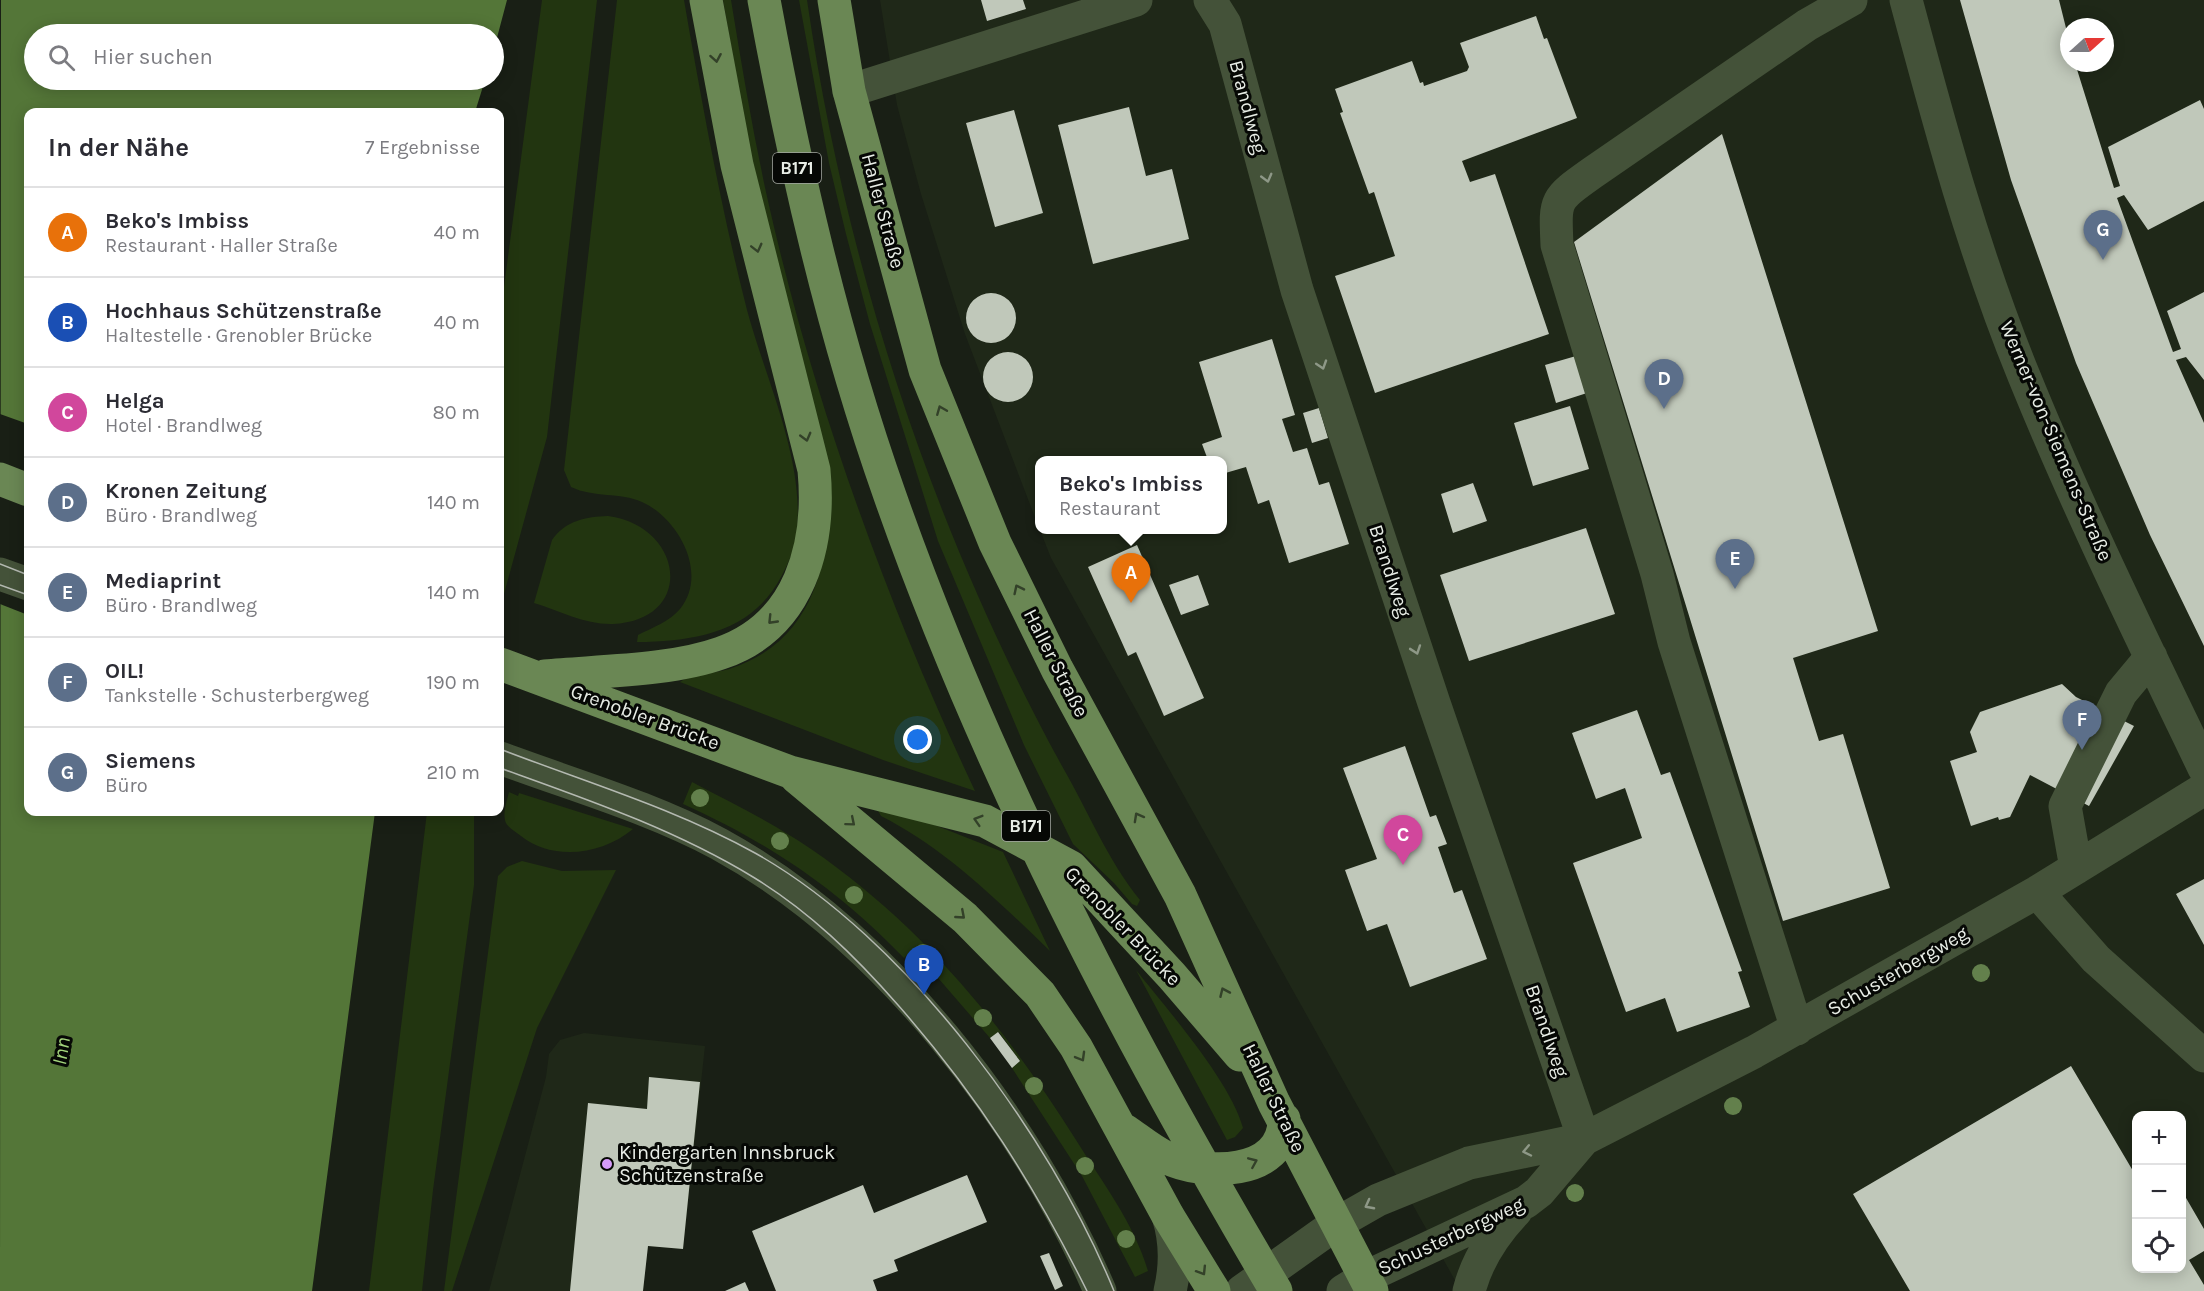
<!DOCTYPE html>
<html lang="de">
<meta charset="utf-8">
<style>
body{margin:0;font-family:Karla,sans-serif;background:#f7f7f7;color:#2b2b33}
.controls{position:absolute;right:18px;bottom:18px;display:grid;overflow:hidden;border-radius:12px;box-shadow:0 3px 15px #0003}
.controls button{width:54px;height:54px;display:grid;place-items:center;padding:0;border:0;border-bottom:2px solid #e1e1e2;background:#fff;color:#2b2b33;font:30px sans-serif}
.compass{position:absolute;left:2060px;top:18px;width:54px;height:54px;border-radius:50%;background:#fff;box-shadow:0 3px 15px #0003;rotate:69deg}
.you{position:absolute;left:918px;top:740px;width:21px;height:21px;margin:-15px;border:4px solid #fff;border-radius:50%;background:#1a73e8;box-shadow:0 0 0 9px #1a73e833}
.badge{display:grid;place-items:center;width:39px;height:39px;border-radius:50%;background:#ea580c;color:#fff;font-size:20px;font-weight:700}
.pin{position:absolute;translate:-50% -50px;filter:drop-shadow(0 2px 3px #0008)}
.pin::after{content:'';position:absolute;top:32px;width:21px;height:18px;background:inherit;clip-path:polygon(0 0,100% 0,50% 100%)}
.popup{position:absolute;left:1035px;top:456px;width:192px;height:78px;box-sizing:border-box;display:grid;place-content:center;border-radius:12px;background:#fff;filter:drop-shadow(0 2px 4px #0005);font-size:20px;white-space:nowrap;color:#7c7c81}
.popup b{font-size:22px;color:#2b2b33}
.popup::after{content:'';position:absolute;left:50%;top:100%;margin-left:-12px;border:12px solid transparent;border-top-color:#fff}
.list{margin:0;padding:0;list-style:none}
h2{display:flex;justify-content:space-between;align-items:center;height:78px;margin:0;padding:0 24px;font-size:26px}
h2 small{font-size:20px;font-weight:400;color:#7c7c81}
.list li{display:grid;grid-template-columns:39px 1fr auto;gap:18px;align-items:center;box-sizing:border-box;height:90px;padding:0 24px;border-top:2px solid #e1e1e2}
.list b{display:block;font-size:22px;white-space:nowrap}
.list p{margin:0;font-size:20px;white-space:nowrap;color:#7c7c81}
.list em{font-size:20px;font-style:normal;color:#7c7c81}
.icon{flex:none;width:33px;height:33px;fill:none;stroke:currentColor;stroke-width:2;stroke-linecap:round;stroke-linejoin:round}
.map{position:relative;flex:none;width:2204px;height:1291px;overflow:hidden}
.search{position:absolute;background:#fff;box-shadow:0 3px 15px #0003;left:24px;top:24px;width:480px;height:66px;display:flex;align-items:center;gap:15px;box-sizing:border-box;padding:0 21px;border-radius:33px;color:#7c7c81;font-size:22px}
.panel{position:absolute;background:#fff;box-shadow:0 3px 15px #0003;left:24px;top:108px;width:480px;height:708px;border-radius:12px}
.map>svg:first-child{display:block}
.built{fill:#1f2818;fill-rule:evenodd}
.green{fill:#223510}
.water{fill:#547638}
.pier{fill:#191f15}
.building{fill:#c0c8ba}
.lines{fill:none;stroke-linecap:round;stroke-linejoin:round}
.minor{stroke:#445239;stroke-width:33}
.major{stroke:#6a8754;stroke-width:33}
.tram{stroke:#b4b9b1;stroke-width:1.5}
.tree{fill:#63804c}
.oneway{stroke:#334129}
.oneway2{stroke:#8e9887}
.poi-dot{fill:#d69bf9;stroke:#060805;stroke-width:2}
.labels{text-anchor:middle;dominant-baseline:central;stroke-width:6;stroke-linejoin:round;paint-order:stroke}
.shield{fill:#060805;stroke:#a4a8a2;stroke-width:1.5}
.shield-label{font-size:18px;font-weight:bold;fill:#e8ede6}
.street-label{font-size:20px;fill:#e8ede6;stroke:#060805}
.poi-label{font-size:20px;fill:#e8ede6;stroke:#060805;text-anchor:start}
.water-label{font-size:21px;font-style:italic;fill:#a3d47c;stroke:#060805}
</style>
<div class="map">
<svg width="2204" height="1291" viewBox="0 0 2204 1291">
<rect width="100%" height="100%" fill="#191f15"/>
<path class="built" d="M880,0h1324v1291h-743l-410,-733 -11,-28h182v-70h-182l-1,68 -74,-194 -44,-140 -24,-89zM2069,27h36v36h-36zM2136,1116h46v152h-46z
M584,1033l121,13 -22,203 -35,-3 -5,45h-154l57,-214 3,-23 11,-14z"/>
<path class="green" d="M542,0h55l-50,437 -43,157 -4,-1v-276z
M617,0h67c18,104 37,208 63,310 19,71 60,154 49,229 -2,12 -9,27 -15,38 -30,56 -86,64 -144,65l1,-7c14,-7 32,-14 42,-26 29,-36 -2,-91 -38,-107 -22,-10 -48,-4 -71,-15l-7,-17z
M723,0h8c11,67 22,134 37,201 45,200 120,405 207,590l-92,-31 -203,-78c9,-7 39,-9 52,-14 75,-25 95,-93 98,-165l-82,-362z
M799,0h8c39,267 125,529 255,766 25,43 46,95 78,134l-3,6 -5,-2 -18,-21 -41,-39 -49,-99 -86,-204 -68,-217 -24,-90 -17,-71z
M608,516c76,10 88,104 5,108 -27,1 -53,-13 -79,-21l18,-63c14,-20 34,-23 56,-24z
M692,782c40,21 81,41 119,67 112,77 193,177 265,291 26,42 58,83 72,131l-13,6 -53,-101 -70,-108 8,-7 -21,-29 -9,6 -77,-89 -9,9c-68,-70 -133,-114 -221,-154z
M509,792l9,4 1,-3 114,36c-30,25 -79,33 -112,7 -5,-4 -15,-9 -16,-16 -2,-8 2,-20 4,-28z
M884,805l119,47 47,99c-52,-50 -104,-102 -169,-135l-4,-7z
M427,812h47v73l-41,305 -11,101h-53z
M522,861l40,10 54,-1 -79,158 -85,263h-8l54,-415 9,-9z
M1136,970c31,39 95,112 107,158l-8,9 -8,3z"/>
<path class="water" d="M1,0h506l-13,49v-15h-460v46h451l-10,32h-447v700h347l-63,479h-312z"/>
<path class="pier" d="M0,414l28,10v191l-28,-11z"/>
<path class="building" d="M981,0h42l3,9 -39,12z
M1960,0h99l10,40v23h6l39,125 6,-2 -12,-39 92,-47 4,9v92l-56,29 -24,-35 -7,3 56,154 8,-3 -14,-38 37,-19v88l-18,-23 -10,3 28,63v223l-54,-111 -74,-172 -65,-183z
M1536,16l8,23 3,-1 30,80 -115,43 8,21 25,-8 54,160 -174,59 -40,-117 60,-20 -21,-64 -5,2 -29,-81 3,-1 -8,-23 77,-28 8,22 3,-1 1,4 43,-15 2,-4 -9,-24z
M1129,107l17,69 26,-7 17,70 -96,25 -35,-139z
M1014,110l29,103 -48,14 -29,-104z
M1722,134l156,497 -85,27 26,83 24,-7 47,154 -107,33 -209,-679z
M966 318a25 25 0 1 1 50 0a25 25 0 1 1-50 0Z
M1272,339l23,76 -13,4 11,33 14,-4 12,37 10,-3 20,62 -60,19 -20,-63 -11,4 -12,-37 -24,7v-14h-14l-6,-16 20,-7 -23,-75z
M983 377a25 25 0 1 1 50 0a25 25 0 1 1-50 0Z
M1576,356l11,37 -31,10 -11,-38z
M1570,406l19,63 -56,17 -19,-63z
M1319,408l9,30 -16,5 -9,-30z
M1473,483l14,38 -34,12 -12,-39z
M1586,528l29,86 -146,47 -29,-86z
M1137,545l67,153 -40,18 -28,-64 -8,4 -40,-89z
M1198,575l11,30 -28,10 -12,-30z
M2062,684l14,13 58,29 -45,80 -59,-31 -20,42 -11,3 -1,-3 -27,9 -21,-65 27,-9 -7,-20 10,-20z
M1637,710l24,65 9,-3 72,199 -4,1 12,35 -73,25 -12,-34 -39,14 -53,-149 69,-25 -17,-50 -29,11 -24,-66z
M1405,746l25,71 6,-2 11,29 -9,3 16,46 8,-3 25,69 -77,28 -23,-63 -20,7 -22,-61 32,-11 -34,-91z
M2204,879v66l-28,-51z
M998,1032l22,29 -8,7 -22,-30z
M2071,1066l65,110v92h46v-77l22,38v22l-15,9 15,25v6h-294l-57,-97z
M649,1077l51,5 -17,167 -35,-3 -5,45h-73l18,-188 59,6z
M967,1175l20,47 -93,38 4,11 -25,9 4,11h-101l-24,-60 111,-46 11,28z
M1049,1253l14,33 -8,4 -15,-34z
M745,1282l4,9h-24z"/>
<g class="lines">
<path class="minor" d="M1210,0l15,24 72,266 137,413 150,436
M1906,0c34,127 68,254 118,376 54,133 118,263 180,392
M849,91l287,-91
M0,574l28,10
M500,758c72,27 150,49 219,86 166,91 307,275 381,447
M2076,868l-11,-62 56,-113 30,-36
M2037,892l59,67 108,97
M1797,1029l-123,-387 -17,-68 -100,-329c-2,-46 -3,-45 35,-72l215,-148 44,-25
M1168,1216c8,25 8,50 2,75
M1242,1291l94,-67 42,-24 91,-37 115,-24 170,-87 283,-160 167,-103
M1343,1291l21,-13 162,-76 13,-10 45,-53
M1469,1291c8,-31 25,-57 47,-80"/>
<path class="major" d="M764,0c31,168 69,335 126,496 98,279 236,541 386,795
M834,0l15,91 76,279 70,173 62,126 123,226 94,208 98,188
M0,479l28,11
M500,664l290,108 195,49 86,46 101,109 68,79
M545,676c54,-5 126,-5 176,-23 79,-27 100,-108 93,-183l-77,-305 -31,-165
M796,777l169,141 75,76 36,53 92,169 46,75
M1126,1131c13,9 25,19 39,26 37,19 120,20 119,-38"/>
<path class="tram" d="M0,564l28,11
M0,585l28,10
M500,749c85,33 174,59 255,104 150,84 295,281 359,438
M500,768c86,31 174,61 253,109 56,34 102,79 145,128 80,91 135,178 189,286"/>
</g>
<g class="tree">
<circle cx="700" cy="798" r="9"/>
<circle cx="780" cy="841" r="9"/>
<circle cx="854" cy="895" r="9"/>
<circle cx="923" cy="953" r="9"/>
<circle cx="1981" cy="973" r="9"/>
<circle cx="983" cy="1018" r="9"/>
<circle cx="1034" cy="1086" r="9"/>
<circle cx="1733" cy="1106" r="9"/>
<circle cx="1085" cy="1166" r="9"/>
<circle cx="1575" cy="1193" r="9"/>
<circle cx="1126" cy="1239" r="9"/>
</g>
<defs><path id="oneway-chevron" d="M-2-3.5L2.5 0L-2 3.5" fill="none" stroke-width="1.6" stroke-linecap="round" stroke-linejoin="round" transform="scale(1.5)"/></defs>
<g class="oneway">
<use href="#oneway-chevron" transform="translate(716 58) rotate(80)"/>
<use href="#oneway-chevron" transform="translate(757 248) rotate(76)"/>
<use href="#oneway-chevron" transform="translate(941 410) rotate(-112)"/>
<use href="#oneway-chevron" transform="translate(806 437) rotate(75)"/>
<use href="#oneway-chevron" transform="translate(1018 589) rotate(-116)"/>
<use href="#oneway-chevron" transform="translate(772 620) rotate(134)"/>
<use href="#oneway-chevron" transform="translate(1138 817) rotate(-119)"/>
<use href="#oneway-chevron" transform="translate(978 820) rotate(-163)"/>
<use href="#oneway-chevron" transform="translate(851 822) rotate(40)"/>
<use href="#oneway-chevron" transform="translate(961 915) rotate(41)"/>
<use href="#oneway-chevron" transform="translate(1224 992) rotate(-114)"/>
<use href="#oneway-chevron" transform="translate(1081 1057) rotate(60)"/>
<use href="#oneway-chevron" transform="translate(1253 1162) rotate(-23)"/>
<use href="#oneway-chevron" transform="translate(1202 1271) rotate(58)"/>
</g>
<g class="oneway2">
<use href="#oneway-chevron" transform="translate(1267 178) rotate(75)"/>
<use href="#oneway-chevron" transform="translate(1322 365) rotate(72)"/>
<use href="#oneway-chevron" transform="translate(1416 650) rotate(71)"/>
<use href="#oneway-chevron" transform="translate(1527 1151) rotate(168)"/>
<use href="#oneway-chevron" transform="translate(1369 1205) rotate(152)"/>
</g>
<circle class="poi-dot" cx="607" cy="1164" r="6"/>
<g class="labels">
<g class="shield">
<rect x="773" y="153" width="48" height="30" rx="4.5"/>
<rect x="1002" y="811" width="48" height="30" rx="4.5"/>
</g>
<g class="shield-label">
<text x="797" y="168">B171</text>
<text x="1026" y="826">B171</text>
</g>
<g class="street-label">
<text transform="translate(1248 107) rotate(75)">Brandlweg</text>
<text transform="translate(883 211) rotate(75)">Haller Straße</text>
<text transform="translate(2056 441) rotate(67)">Werner-von-Siemens-Straße</text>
<text transform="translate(1390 571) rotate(72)">Brandlweg</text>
<text transform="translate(1056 663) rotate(63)">Haller Straße</text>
<text transform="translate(645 717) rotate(20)">Grenobler Brücke</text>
<text transform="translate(1123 926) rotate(46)">Grenobler Brücke</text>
<text transform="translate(1898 971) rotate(-30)">Schusterbergweg</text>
<text transform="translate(1547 1031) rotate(71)">Brandlweg</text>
<text transform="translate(1274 1098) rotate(64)">Haller Straße</text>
<text transform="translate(1451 1236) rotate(-25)">Schusterbergweg</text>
</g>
<g class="poi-label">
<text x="619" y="1152">Kindergarten Innsbruck<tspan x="619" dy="23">Schützenstraße</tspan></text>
</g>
<g class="water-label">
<text transform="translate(61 1051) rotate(-81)">Inn</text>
</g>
</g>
</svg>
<div class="controls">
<button>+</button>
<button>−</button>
<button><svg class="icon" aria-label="locate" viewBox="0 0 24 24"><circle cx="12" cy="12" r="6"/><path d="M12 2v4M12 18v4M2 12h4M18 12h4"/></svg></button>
</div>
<svg class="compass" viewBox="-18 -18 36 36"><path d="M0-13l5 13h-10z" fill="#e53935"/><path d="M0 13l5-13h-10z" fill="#7c7c81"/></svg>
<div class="you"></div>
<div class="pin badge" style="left:1131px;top:603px;background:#e8710a">A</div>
<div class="popup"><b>Beko's Imbiss</b>Restaurant</div>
<div class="pin badge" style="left:924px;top:995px;background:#1a4fb4">B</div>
<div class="pin badge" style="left:1403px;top:865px;background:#d1479c">C</div>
<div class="pin badge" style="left:1664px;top:409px;background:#5c6f8a">D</div>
<div class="pin badge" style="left:1735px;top:589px;background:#5c6f8a">E</div>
<div class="pin badge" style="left:2082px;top:750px;background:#5c6f8a">F</div>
<div class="pin badge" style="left:2103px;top:260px;background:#5c6f8a">G</div>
<div class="search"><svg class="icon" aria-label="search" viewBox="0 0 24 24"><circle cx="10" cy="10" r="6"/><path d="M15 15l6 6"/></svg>Hier suchen</div>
<section class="panel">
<h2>In der Nähe<small>7 Ergebnisse</small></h2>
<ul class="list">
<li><span class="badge" style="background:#e8710a">A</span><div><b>Beko's Imbiss</b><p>Restaurant · Haller Straße</p></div><em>40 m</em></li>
<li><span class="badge" style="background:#1a4fb4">B</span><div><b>Hochhaus Schützenstraße</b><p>Haltestelle · Grenobler Brücke</p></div><em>40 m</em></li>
<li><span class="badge" style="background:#d1479c">C</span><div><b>Helga</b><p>Hotel · Brandlweg</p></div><em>80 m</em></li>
<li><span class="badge" style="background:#5c6f8a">D</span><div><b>Kronen Zeitung</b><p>Büro · Brandlweg</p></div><em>140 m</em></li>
<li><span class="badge" style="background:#5c6f8a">E</span><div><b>Mediaprint</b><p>Büro · Brandlweg</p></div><em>140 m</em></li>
<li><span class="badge" style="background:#5c6f8a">F</span><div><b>OIL!</b><p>Tankstelle · Schusterbergweg</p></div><em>190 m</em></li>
<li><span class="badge" style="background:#5c6f8a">G</span><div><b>Siemens</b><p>Büro</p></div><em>210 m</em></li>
</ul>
</section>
</div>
